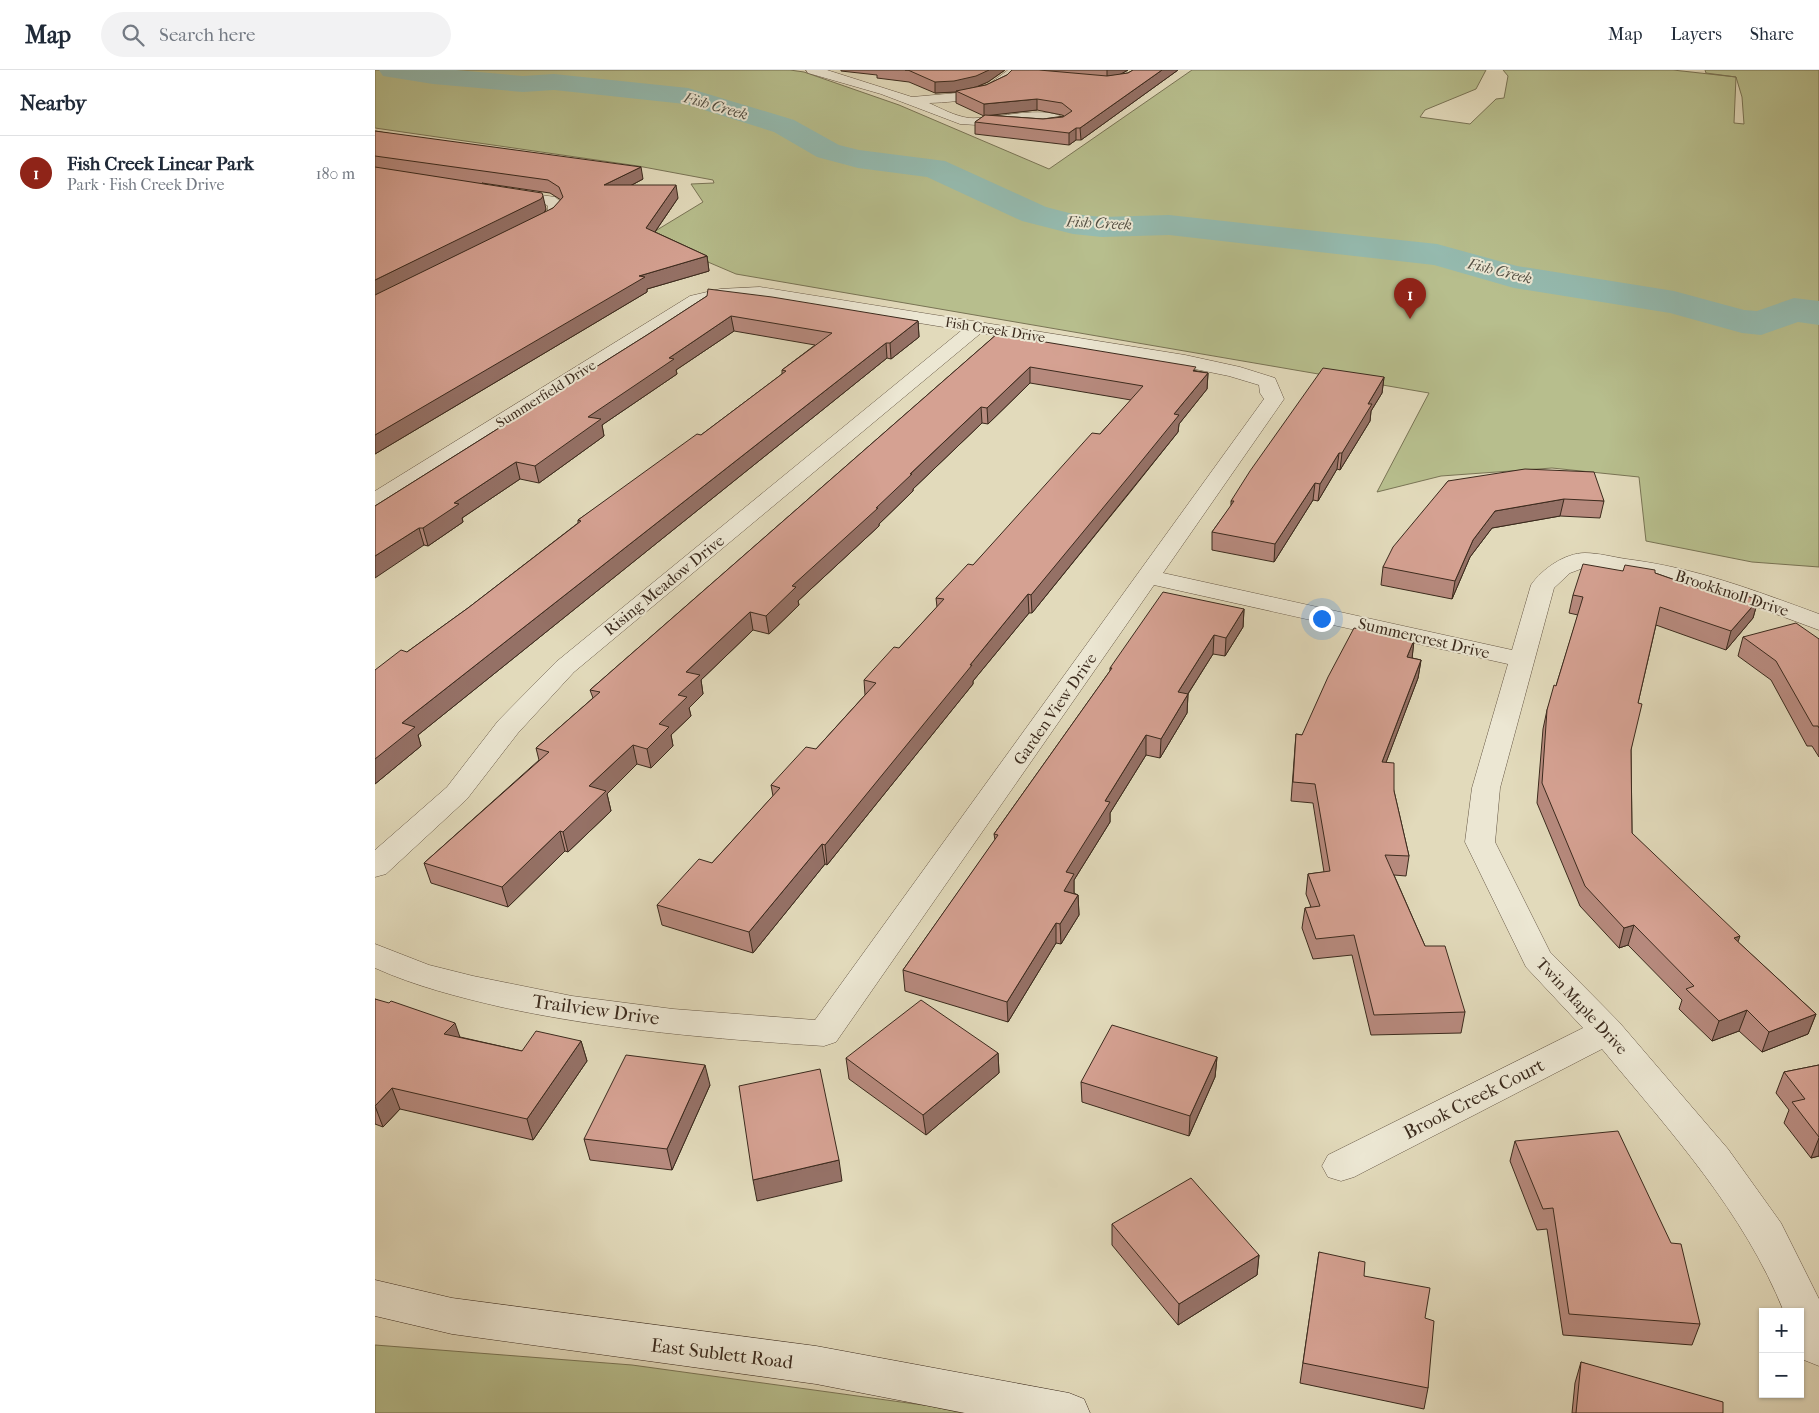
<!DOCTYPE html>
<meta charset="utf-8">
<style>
body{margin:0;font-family:"IM FELL French Canon",serif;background:#f2f2f3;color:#1f2937}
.controls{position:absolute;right:15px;bottom:15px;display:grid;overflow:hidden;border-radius:0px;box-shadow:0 1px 4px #0004}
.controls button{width:45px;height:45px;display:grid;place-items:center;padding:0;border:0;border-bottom:1px solid #e0e1e3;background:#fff;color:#1f2937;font:25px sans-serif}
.you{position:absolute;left:946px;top:548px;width:18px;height:18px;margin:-12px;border:4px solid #fff;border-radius:50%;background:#1a73e8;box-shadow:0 0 0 8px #1a73e833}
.badge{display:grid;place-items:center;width:32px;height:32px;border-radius:50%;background:#8f2418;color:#fff;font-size:16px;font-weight:700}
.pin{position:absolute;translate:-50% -41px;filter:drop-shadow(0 1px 2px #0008)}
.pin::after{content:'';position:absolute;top:26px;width:18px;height:15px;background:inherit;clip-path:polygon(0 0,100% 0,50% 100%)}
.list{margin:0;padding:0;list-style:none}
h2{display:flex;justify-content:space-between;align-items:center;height:65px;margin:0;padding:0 20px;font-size:21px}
h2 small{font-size:16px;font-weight:400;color:#747a83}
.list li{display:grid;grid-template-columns:32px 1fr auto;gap:15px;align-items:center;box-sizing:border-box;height:75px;padding:0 20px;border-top:1px solid #e0e1e3}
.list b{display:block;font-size:19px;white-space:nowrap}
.list p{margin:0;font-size:16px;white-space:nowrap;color:#747a83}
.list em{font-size:16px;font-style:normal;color:#747a83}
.icon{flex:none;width:28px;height:28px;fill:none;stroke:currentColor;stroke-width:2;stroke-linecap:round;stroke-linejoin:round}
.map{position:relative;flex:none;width:1444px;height:1343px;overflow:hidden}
header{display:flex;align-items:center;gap:30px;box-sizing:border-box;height:70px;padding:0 25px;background:#fff;border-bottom:1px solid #e0e1e3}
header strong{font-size:24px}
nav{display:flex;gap:28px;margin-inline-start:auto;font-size:18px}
.search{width:350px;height:45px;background:#f2f2f3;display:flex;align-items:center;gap:12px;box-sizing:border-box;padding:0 18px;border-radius:28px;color:#747a83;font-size:19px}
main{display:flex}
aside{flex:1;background:#fff}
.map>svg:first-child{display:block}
.green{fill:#b7be8d;stroke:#797455;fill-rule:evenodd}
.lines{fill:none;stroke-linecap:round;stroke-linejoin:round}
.river{fill:#95bbb0;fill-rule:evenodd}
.minor-casing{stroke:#655644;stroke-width:1}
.secondary-casing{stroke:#3b2a1d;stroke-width:1}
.minor{fill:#ece7d3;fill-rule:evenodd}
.secondary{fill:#ece7d3;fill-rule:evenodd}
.wall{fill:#b78a7e;stroke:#3b2a1d;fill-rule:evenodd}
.shaded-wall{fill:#957166;stroke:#3b2a1d}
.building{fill:#d5a192;stroke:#3b2a1d}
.labels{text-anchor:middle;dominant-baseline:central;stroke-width:4;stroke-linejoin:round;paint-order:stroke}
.far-street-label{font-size:14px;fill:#3b2a1d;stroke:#ece7d3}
.far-water-label{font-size:15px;font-style:italic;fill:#524e42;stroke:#ece7d3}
.street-label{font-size:16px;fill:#3b2a1d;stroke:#ece7d3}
.near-street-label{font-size:19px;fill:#3b2a1d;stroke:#ece7d3}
</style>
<header>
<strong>Map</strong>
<div class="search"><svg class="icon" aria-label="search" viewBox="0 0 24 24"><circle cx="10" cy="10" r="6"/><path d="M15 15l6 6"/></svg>Search here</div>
<nav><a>Map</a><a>Layers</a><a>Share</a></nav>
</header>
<main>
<aside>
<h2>Nearby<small></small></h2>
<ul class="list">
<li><span class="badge">1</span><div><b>Fish Creek Linear Park</b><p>Park · Fish Creek Drive</p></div><em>180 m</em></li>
</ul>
</aside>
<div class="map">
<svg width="1444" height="1343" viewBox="0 0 1444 1343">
<rect width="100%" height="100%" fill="#e2dabb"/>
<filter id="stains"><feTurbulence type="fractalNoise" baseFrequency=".004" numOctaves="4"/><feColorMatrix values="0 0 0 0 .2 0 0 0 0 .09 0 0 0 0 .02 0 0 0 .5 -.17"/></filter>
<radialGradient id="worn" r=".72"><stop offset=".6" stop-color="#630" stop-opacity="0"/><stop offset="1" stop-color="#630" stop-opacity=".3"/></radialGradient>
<path class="green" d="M0,0h415l14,2 95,33 150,64 143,-99h294l-10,19 -51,21 -5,7 50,7 26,-25 8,-1 4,-22 -5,-6h170l63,7 -30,-4 -1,-3h114v497l-67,-5 -106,-21 -7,-64 -87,-9 -111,8 -64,16 52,-99 -693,-119 -89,-38 56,-34 -12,-18 23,-1 -1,-3 -75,-14 -263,-38zM1361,7l6,20 2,27 -10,-1z
M0,1275l257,20 298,41 32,7h-587z"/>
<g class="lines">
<path class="river" d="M4,0h77l67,6 31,-2 134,14 106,32 45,25 20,5 86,11 101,46 27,7 29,3 67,-2 268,29 80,22 157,25 70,19 13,1 37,-13 25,3v24l-21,-3 -37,13 -19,-2 -72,-20 -156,-25 -80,-23 -265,-30 -67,2 -29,-3 -51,-13 -95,-44 -69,-9 -41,-11 -43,-25 -89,-28 -131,-14 -31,2 -90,-8 -50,-8z"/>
<g class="minor-casing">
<path id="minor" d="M431,0h21l85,27 56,-5 21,-8 19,-14h13c-21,28 -60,32 -92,33 13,6 26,13 40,15 25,2 84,-17 101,5l-7,4 -20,2 -83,-5 -79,-30 -73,-21z
M132,120l48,7 9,8v6c-8,11 -25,23 -39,19l-2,-3c6,-8 18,-10 25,-17v-4l-3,-2 -43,-7 -2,-3 2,-3z
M385,217l425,68 55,12 35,11 9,21 -121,174 349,77 19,-65c11,-16 34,-32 54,-32 13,0 28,4 41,6 71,9 127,31 193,55v16l-103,-38 -53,-14 -77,-11 -16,6 -16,15 -54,200 -5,54 55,110 69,70 109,127 53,74 38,76v67l-15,-6 -4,-9v-39h-16c-40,-100 -114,-181 -182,-263l-248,128 -13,4 -13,-4 -6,-11 6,-11 255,-127 -57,-61 -61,-125 7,-54 36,-124 -354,-79 -318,457 -12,4c-108,-7 -217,-16 -323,-39 -43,-10 -86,-21 -126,-39v-24l54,21 44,11 99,20 101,13 142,11 449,-621 -4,-6 -1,-8 -30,-9 -44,-9 -204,-34 -407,339 -56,61 -51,66 -81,75 -11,3v-27l72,-63 51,-66 58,-59 406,-332 -202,-33 -40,2 -18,5 -319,201 -8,2v-16l315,-195 30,-7z"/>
</g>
<g class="secondary-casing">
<path id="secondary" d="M0,1210l77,18 364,48 253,47 15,6 6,14h-125l-149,-29 -364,-50 -77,-18z"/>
</g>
<use href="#minor" class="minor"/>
<use href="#secondary" class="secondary"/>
</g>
<path class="wall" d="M466,0h164l-17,12 -10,4 8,-1 21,-10 5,-5h116l-7,4 7,-1 5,-3h45l-97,70h-5l-7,5 -94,-11v-12l9,-6 -28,-13v-11l-21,1 -26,-11 -32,-4v-3l-36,-4zM662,40l25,5 2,1 -21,3 -57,-4z
M0,61l268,48 -11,6 46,13 -23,34 52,24 2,15 -62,18v3l-272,162zM107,113l68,10 11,7 -8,8 -9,5 2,-4z
M332,226l211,25 1,16 -28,22 -4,-1 -469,377 3,11 -46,38 32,-132 61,-44 110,-85v-3l123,-85 81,-61v-4l33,-25 -81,-14 -58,39 1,4 -75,51 2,11 -65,47 -19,-4 -58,39 1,4 -35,24 -4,-1 -49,-39 272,-171z
M622,264l211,39 -1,16 -28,35 -1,8 -47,59 -99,122h-3l-56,68v3l-146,181 -2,-1 -72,89 -91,-28 -5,-20 55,-42 61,-67 -2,-11 45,-36 49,-54 -1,-15 35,-32 38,-41 -1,-9 37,-33 127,-131 31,-34 -101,-17 -42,41 -6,-1 -69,66v2l-34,33v2l-81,75 1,4 -30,29 -16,-4 -52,50 2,14 -14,14 2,8 -20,19 2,11 -22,22 -14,-4 -30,30 4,17 -43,41 -3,-1 -57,56 -77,-24 -7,-20 115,-103 -3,-12 57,-50 -3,-8z
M1009,307l-2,16 -11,18 -1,10 -30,49 -3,-1 -19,32 -5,-1 -39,62 -62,-12v-18l19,-26v-5z
M1073,411l156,20 -4,17 -40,-2 -68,12 -22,29 -18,42 -71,-14 2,-18z
M1248,501l32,2 63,22 40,5 -5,18 -27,32 -70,-25 -18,78 -7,47 1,83 106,109 78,72 -8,20 -46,18 -23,-21 -27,10 -33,-32 3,-9 -54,-55 -9,3 -39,-42 -43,-103 6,-74 4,-19 9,-24 22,-71 -9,-2 4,-18z
M869,539l-1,18 -18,29 -12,-2 -25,40 -1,19 -27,45 -14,-3 -36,58v9l-36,58v13l4,2 1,20 -18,29 -5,-1 -48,79 -103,-31 -2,-21 92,-130 -1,-6 116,-163v-3z
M1368,567l76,2v118l-7,-11h-5l-36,-66 -33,-24z
M1039,570l-2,18 9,2 -3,18 -32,84 8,29 15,65 -3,20 -12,-1 31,71 40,66 -4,21 -90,2 -19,-80 -39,4 -11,-31 3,-20 6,-1 -5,-13 2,-20 16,-2 -11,-69 -22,-2 5,-67 6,1z
M0,929l85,38 62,14 59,-10 6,20 -54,79 -133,-31 -17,18 -8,-3z
M623,983l1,20 -73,62 -77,-56 -3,-21z
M842,987l-2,20 -26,59 -107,-34 -1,-20z
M1444,995v91l-8,2 -27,-35 5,-13 -13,-17 8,-21z
M335,1015l-38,85 -82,-10 -6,-21z
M1140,1071l185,183 -8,21 -129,-10 -16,-106 -10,1 -27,-69z
M737,1154l147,31 -2,20 -79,50 -66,-80z
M944,1182l45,24 61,42 3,70 -4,21 -124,-26z
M1206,1292l142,51h-151l3,-30z"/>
<path class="shaded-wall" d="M614,0h16l-17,12 -12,5 -21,5 -20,1v-11z
M732,0h21l-9,5 -12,1z
M787,0h16l-97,70 -1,-12z
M662,29v11l-53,6v-12z
M701,58v12l-7,5v-12z
M266,97l2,12 -36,19 -3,-13z
M301,115l2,13 -30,44 -2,-14z
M168,126l3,13 -2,4 -169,84v-17z
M332,186l2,15 -62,18v3l-272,162v-19l264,-159z
M356,246l3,15 -58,39 1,4 -75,51 2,11 -65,47 -4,-17 53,-49 81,-59z
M543,251l1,16 -28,22 -1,-16z
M511,273l1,15 -469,377 3,11 -46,38v-25l27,-36z
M655,297v16l-42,41 -1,-16z
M833,303l-1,16 -28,35 -1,8 -146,181 -1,-18 143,-181z
M1009,307l-2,16 -11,18 -1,10 -30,49 2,-17 26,-49z
M606,337l1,16 -69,66v2l-34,33v2l-81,75 1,4 -30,29 -3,-18 26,-30z
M964,383l-2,16 -19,32 2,-17z
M141,392l4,17 -58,39 1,4 -35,24 -5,-18 31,-25z
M940,413l-2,17 -39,62 1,-18z
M1189,429l-4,17 -68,12 -22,29 -18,42 3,-18 18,-41 22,-29z
M44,458l5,17 -49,33v-22z
M653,524l1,19 -56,68v3l-146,181 -2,-20 145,-180z
M1383,530l-5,18 -27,32 5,-19z
M869,539l-1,18 -18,29 1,-18z
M375,542l3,18 -52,50 2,14 -14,14 2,8 -20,19 2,11 -22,22 -4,-19 12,-25 19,-29 8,-23z
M839,565l-1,19 -36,57 1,-19z
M1039,570l-2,19 -5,-2z
M1046,590l-3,18 -39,103 3,-19z
M813,624l-1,19 -27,45 1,-19z
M771,665v20l-36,58v9l-36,58v14l-10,-3 2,-19 39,-71z
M258,675l4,19 -30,30 4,17 -43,41 -5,-20 26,-46z
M185,761l5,20 -57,56 -6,-20z
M447,774l3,20 -72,89 -4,-21z
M703,825l1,20 -18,29 -1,-20z
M681,853v20l-48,79 -1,-20z
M1259,855l-6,20 -9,3 5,-20z
M1365,866l-7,20 1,-18z
M1372,940l-8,21 -27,10 7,-20z
M1441,944l-8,20 -46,18 7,-20z
M80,953l7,20 -18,-9z
M206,971l6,20 -54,79 -6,-21z
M623,983l1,20 -73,62 -3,-20z
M842,987l-2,20 -26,59 1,-20z
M330,995l5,20 -38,85 -5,-21z
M17,1018l8,21 -17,18 -8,-21z
M1444,1068v18l-8,2z
M464,1090l3,21 -85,20 -4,-21z
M884,1185l-2,20 -79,50 1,-21z"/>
<path class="building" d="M530,0h84l-13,6 -22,5 -19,1 -27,-12z
M637,0h27l68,6 21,-3 5,-3h29l-82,58h-4l-7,5 -94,-11 10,-7 58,4 20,-2 9,-6 -10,-8 -25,-4 -53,5 -28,-13 30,-6 21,-10z
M0,61l266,36 -37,18h72l-30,43 61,28 -68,20 6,1 -270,158v-140l178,-87 10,-11 -4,-10 -11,-7 -173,-24z
M0,97l167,26 1,3 -2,3 -166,81z
M333,219l64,8 146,24 -28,22h-4l-484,380 13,4 -40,32v-89l26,-20 6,2 61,-44 113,-87 -3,-1 119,-86 4,1 85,-64 -4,-1 50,-37 -101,-17 -62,42 5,1 -86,58 13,2 -66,47 -19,-4 -62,41 5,1 -36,24h-4l-44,28v-50l272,-171 60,-39z
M622,264l199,33 -3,4 15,2 -34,41 5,1 -48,59 -100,121 -3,-1 -58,71h2l-147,180 -3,-1 -73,88 -92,-27 42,-46 13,4 68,-75 -9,-3 35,-38 10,2 60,-66 -12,-3 30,-33 5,1 45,-49 -8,-1 32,-34 5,1 119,-132 8,1 43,-48 -113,-19 -43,41 -6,-1 -71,67h2l-36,34h2l-86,78 4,1 -30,29 -16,-4 -64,60 14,3 -22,20 9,2 -28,27 10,3 -22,22 -14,-4 -44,41 17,5 -43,41 -3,-1 -58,56 -78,-24 125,-111 -13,-4 64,-56 -10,-2z
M948,298l61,9 -16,27h4l-30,49h-3l-19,31 -5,-1 -40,61 -63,-12 22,-31h-3l19,-30z
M1150,399l69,3 10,29 -40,-2 -69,12 -22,29 -18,41 -72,-14 10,-20 55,-66z
M1208,494l40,7 2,-6 30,5v3l63,22 6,-7 34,12 -27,31 -71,-24 -22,96 4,1 -11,46 1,83 108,103 -6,2 82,76 -47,18 -22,-22 -28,11 -33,-32 8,-3 -60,-61 -10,3 -39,-42 -43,-103 5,-73 7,-25 2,1 27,-89 -10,-2z
M788,522l81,17 -18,29 -12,-3 -36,57 10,2 -27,45 -15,-4 -41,66 5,1 -44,70 8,2 -10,17 14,4 -18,29 -4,-1 -49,79 -104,-32 95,-135 -4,-1 118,-166h-2z
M1421,553l23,16v89l-1,-2h-5l-37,-65 -33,-24z
M979,558l60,12 -7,17 14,3 -39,102 12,1v28l15,65 -24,-1 40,91h20l20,66 -91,3 -20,-80 -38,4 -11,-31 15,-2 -12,-32 22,-3 -15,-87 -22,-2 3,-48 6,1 26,-58z
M0,929l14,4 2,-2 64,22 -11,11 78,17 14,-20 45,10 -54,78 -135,-31 -17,18z
M546,930l77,53 -75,62 -77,-57z
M737,955l105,32 -27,59 -109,-34z
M251,985l79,10 -38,84 -83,-10z
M1444,995v72l-27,-35 13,-3 -21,-27z
M445,999l19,91 -86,20 -14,-94z
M1243,1061l53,112 10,1 19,80 -131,-10 -16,-106 -10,1 -28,-68z
M816,1108l68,77 -80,49 -67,-80z
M944,1182l46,10 -1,14 66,12 -5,30 9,3 -6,67 -125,-25z
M1206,1292l142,40v11h-147z"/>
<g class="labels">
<g class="far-street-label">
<text transform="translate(620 260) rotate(9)">Fish Creek Drive</text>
<text transform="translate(171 324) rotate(-32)">Summerfield Drive</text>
</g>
<g class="far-water-label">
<text transform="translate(341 36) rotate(16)">Fish Creek</text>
<text transform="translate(724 153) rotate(3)">Fish Creek</text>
<text transform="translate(1125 201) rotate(14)">Fish Creek</text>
</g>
<g class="street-label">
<text transform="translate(289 515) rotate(-39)">Rising Meadow Drive</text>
<text transform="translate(1357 523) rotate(18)">Brookknoll Drive</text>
<text transform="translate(1049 568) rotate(13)">Summercrest Drive</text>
<text transform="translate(680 639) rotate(-55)">Garden View Drive</text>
<text transform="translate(1207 936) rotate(47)">Twin Maple Drive</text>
</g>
<g class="near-street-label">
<text transform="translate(221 940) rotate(8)">Trailview Drive</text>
<text transform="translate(1099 1029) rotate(-27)">Brook Creek Court</text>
<text transform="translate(347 1284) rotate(7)">East Sublett Road</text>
</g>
</g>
<rect width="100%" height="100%" filter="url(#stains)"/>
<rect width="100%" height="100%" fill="url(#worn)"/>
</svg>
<div class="controls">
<button>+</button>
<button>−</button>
</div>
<div class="you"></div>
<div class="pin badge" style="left:1035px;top:249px">1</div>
</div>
</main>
